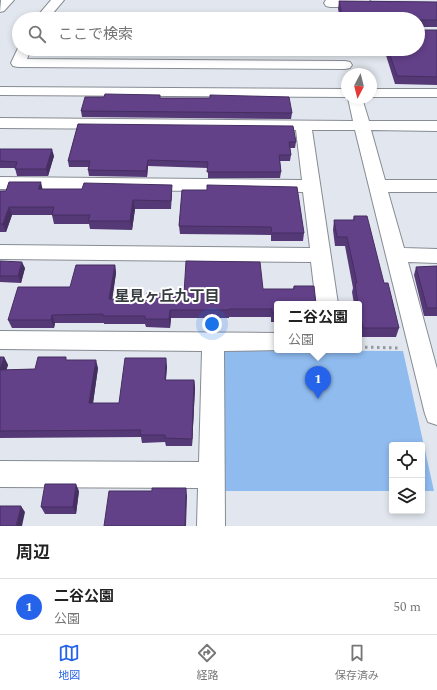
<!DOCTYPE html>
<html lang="ja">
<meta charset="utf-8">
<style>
body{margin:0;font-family:Spectral,"Noto Sans JP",serif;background:#f2f2f2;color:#222}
.controls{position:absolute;right:12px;bottom:12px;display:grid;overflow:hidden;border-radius:4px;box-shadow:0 2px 6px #0003}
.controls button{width:36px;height:36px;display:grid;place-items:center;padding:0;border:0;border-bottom:1px solid #e0e0e0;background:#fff;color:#222;font:20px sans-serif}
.compass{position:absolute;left:341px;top:68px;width:36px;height:36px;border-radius:50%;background:#fff;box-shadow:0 2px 6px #0003;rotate:187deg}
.you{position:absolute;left:212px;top:324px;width:14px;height:14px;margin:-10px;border:3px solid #fff;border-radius:50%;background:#1a73e8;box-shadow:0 0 0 6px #1a73e833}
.badge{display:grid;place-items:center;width:26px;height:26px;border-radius:50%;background:#2563eb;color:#fff;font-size:13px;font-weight:700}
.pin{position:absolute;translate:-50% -33px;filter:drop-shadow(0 1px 2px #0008)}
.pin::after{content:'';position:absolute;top:21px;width:14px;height:12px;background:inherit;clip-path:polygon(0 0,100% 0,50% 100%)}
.popup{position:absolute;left:274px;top:301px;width:88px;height:52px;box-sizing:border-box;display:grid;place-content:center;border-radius:4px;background:#fff;filter:drop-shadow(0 1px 3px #0005);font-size:13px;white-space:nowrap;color:#767676}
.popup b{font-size:15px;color:#222}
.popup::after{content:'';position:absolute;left:50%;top:100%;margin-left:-8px;border:8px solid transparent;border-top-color:#fff}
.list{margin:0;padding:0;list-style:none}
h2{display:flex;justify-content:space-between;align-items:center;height:52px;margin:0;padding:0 16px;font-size:17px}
h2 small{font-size:13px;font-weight:400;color:#767676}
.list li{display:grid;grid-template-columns:26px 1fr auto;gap:12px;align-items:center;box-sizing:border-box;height:56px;padding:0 16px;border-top:1px solid #e0e0e0}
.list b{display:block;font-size:15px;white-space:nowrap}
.list p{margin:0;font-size:13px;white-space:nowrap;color:#767676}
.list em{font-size:13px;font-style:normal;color:#767676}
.icon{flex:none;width:22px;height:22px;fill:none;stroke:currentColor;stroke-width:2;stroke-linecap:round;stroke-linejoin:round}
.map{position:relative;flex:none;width:437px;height:526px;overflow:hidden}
.search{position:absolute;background:#fff;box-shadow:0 2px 6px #0003;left:12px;right:12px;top:12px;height:44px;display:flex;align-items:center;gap:10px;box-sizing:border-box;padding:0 14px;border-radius:22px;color:#767676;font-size:15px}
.sheet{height:108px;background:#fff}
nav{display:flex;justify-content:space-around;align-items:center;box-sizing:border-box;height:56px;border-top:1px solid #e0e0e0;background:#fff;font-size:11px;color:#767676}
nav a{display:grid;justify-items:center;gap:2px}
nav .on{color:#2563eb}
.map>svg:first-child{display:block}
.green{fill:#8fbbef}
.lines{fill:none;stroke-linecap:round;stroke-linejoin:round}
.minor-casing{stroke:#878c93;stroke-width:2}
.path{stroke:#95999e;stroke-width:3;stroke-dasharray:2.5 3.5;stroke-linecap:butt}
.minor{fill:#fff;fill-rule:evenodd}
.wall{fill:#553876}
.shaded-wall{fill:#452e60}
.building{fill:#634189;stroke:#452e60}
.labels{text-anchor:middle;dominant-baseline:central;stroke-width:4;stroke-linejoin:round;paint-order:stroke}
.neighbourhood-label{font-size:15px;font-weight:bold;fill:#373c41;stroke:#fff}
</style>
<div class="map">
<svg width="437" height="526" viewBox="0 0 437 526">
<rect width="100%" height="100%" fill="#e2e7ef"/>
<path class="green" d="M228,350l175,1 31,140h-12v-46h-30v46h-170l1,-137z"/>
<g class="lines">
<g class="minor-casing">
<path id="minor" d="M1,0h13l-10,11 -4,1z
M51,0h13l-16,19h-13z
M326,0h43l3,3 -2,3 -4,1h-36l-4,-1 -2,-3z
M19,46v3h12l-4,10 318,2 5,1 2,3 -2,3 -5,1 -327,-2 -5,-1 -2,-3z
M0,87l347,2v8l-347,-2z
M371,89h66v8h-66z
M348,98h14l7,23h68v10l-66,-1 14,50h52v12h-49l16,56 33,1v14l-29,-1 29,107v56l-9,-3 -3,-8 -70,-284h-43l26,174h-22l-5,-42 -311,-3v-14l310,3 -7,-56 -303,-3v-12l302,3 -6,-50 -296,-2v-10l353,3z
M0,331l277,2v17h3l-56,1 1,175h-28l1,-38 -198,-1v-26l199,1 3,-111 -202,-2z"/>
</g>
<path class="path" d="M359,347l41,1"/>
<use href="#minor" class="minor"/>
</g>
<path class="wall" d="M339,1l98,1v25h-18v3h18v55l-42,-1 -11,-35h34v-30h-78l-2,-10z
M104,97l56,1 132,15 -1,6 -209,-2 -1,-6z
M78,124l218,18 -1,6h-5l1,7 -1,6h-10l1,11 -1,6h-72v-10l-60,-2 -1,11 -58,-1 -1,-6 1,-3h-20l-1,-6z
M0,149l54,7 -6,20h-31l-2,-8h-15z
M43,189l129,5 -1,15h-36l-3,21 -42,-1 -1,-5h-35l-2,-9h-40l-6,17h-6v-41z
M182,190l122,43 -1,8h-32v-6l-91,-1 -1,-8z
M354,216l30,67 15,45 -3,9h-36l-1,-7v-26h-5l-2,-12 1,-4 -8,-42h-10l-2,-16 1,-10h19z
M0,261l25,7 -4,15 -21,-1z
M115,265l1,8 -4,26 34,1 38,-6 79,-5h30l1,-3h20l-37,18v18h-6v-5h-42v1h-58l-1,10 -24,-1 -1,-3h-41v-1h-49l-1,5h-42l-4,-8z
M437,266v50h-13l-10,-41 2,-8z
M0,357h4l4,8 -2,5 29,-1 32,-9 31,8 -5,35h26l48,-37 -1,14h28l1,8 -3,58h-26l-1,-4 -23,1 -1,-6 -141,1z
M79,491l-3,23h-31l-4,-7z"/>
<path class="shaded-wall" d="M52,149l2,7 -6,20 -2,-7z
M148,160v6l-1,11 -1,-6z
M41,182l2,9 -5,-2z
M133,200l2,9 -3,21 -2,-9z
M9,207l3,8 -6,17 -3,-8z
M22,262l3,6 -4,15 -3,-7z
M115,265l1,8 -5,35 -2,-9z
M170,310l1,8 -1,10 -1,-9z
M52,315l3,8 -1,5 -3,-8z
M4,357l4,8 -4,13 -4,-8z
M166,358l1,8 -2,22v-8z
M96,360l2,8 -6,42 -3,-7z
M194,380l1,8 -3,58v-7z
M76,484l3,7 -3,23 -3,-7z
M186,488l1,8 -1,30h-1z
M21,506l4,6 -3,14h-6z"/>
<path class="building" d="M339,1l98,1v18h-18v10h18v47l-40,-1 -9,-27h30v-30h-75z
M105,94l55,1v3h50v-3l79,2 3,16 -211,-2 4,-14h19z
M78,124l215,2 3,16h-7l2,13h-12l2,17h-74l1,-10 -60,-2 -2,11 -58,-1 2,-9h-22z
M0,149h52l-6,20h-31l2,-7 -17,-1z
M9,182h32l-3,7h44l2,-6 88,2 -1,16 -38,-1 -3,21h-42l2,-6h-38l2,-8h-45l-6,17h-3v-33h6z
M207,185l90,2 7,46h-32l-1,-6 -92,-1 3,-36h25z
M354,216h13l17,67h4l11,45h-36l-4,-20v-4h-1l-3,-21h2l-10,-46h-10l-3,-17h20z
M0,261l22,1 -4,14h-18z
M186,261l74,1 3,27h31v-3h20l2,18h-39v9h-5v-4h-43v1h-59l-1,9h-24v-3h-42v-2l-51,1 -1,5h-43l10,-33h52l6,-22h39l-6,34 37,1 1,-7 37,1z
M437,266v42h-10l-11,-41z
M0,357h4l-4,13 35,-1 3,-12h28v3h30l-7,43h30l6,-45h41l-1,22h29l-2,59 -27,-1v-3h-25l1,-5 -141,1z
M45,484h31l-3,23h-32z
M152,488h34l-1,38h-81l5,-35h43z
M0,506h21l-5,20h-16z"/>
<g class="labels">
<g class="neighbourhood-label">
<text x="167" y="296">星見ヶ丘九丁目</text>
</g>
</g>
</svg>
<div class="controls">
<button><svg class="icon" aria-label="locate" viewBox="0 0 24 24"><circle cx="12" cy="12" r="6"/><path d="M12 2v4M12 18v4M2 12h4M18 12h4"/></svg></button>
<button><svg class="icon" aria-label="layers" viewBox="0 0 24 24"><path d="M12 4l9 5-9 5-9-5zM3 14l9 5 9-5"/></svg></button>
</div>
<svg class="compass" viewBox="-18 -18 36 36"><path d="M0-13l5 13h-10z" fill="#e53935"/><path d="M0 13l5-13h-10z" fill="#767676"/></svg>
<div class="you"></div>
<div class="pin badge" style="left:318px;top:399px">1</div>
<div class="popup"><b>二谷公園</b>公園</div>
<div class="search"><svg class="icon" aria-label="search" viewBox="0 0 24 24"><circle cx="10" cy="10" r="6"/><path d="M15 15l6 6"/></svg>ここで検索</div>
</div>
<section class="sheet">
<h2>周辺<small></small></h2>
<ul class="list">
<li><span class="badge">1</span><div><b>二谷公園</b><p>公園</p></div><em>50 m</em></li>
</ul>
</section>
<nav>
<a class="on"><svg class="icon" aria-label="map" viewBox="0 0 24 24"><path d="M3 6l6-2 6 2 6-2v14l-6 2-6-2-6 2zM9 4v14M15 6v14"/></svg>地図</a>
<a><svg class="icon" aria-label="directions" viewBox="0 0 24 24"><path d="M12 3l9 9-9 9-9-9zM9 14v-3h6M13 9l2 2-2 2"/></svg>経路</a>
<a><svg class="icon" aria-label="saved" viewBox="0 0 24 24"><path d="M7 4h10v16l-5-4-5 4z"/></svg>保存済み</a>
</nav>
